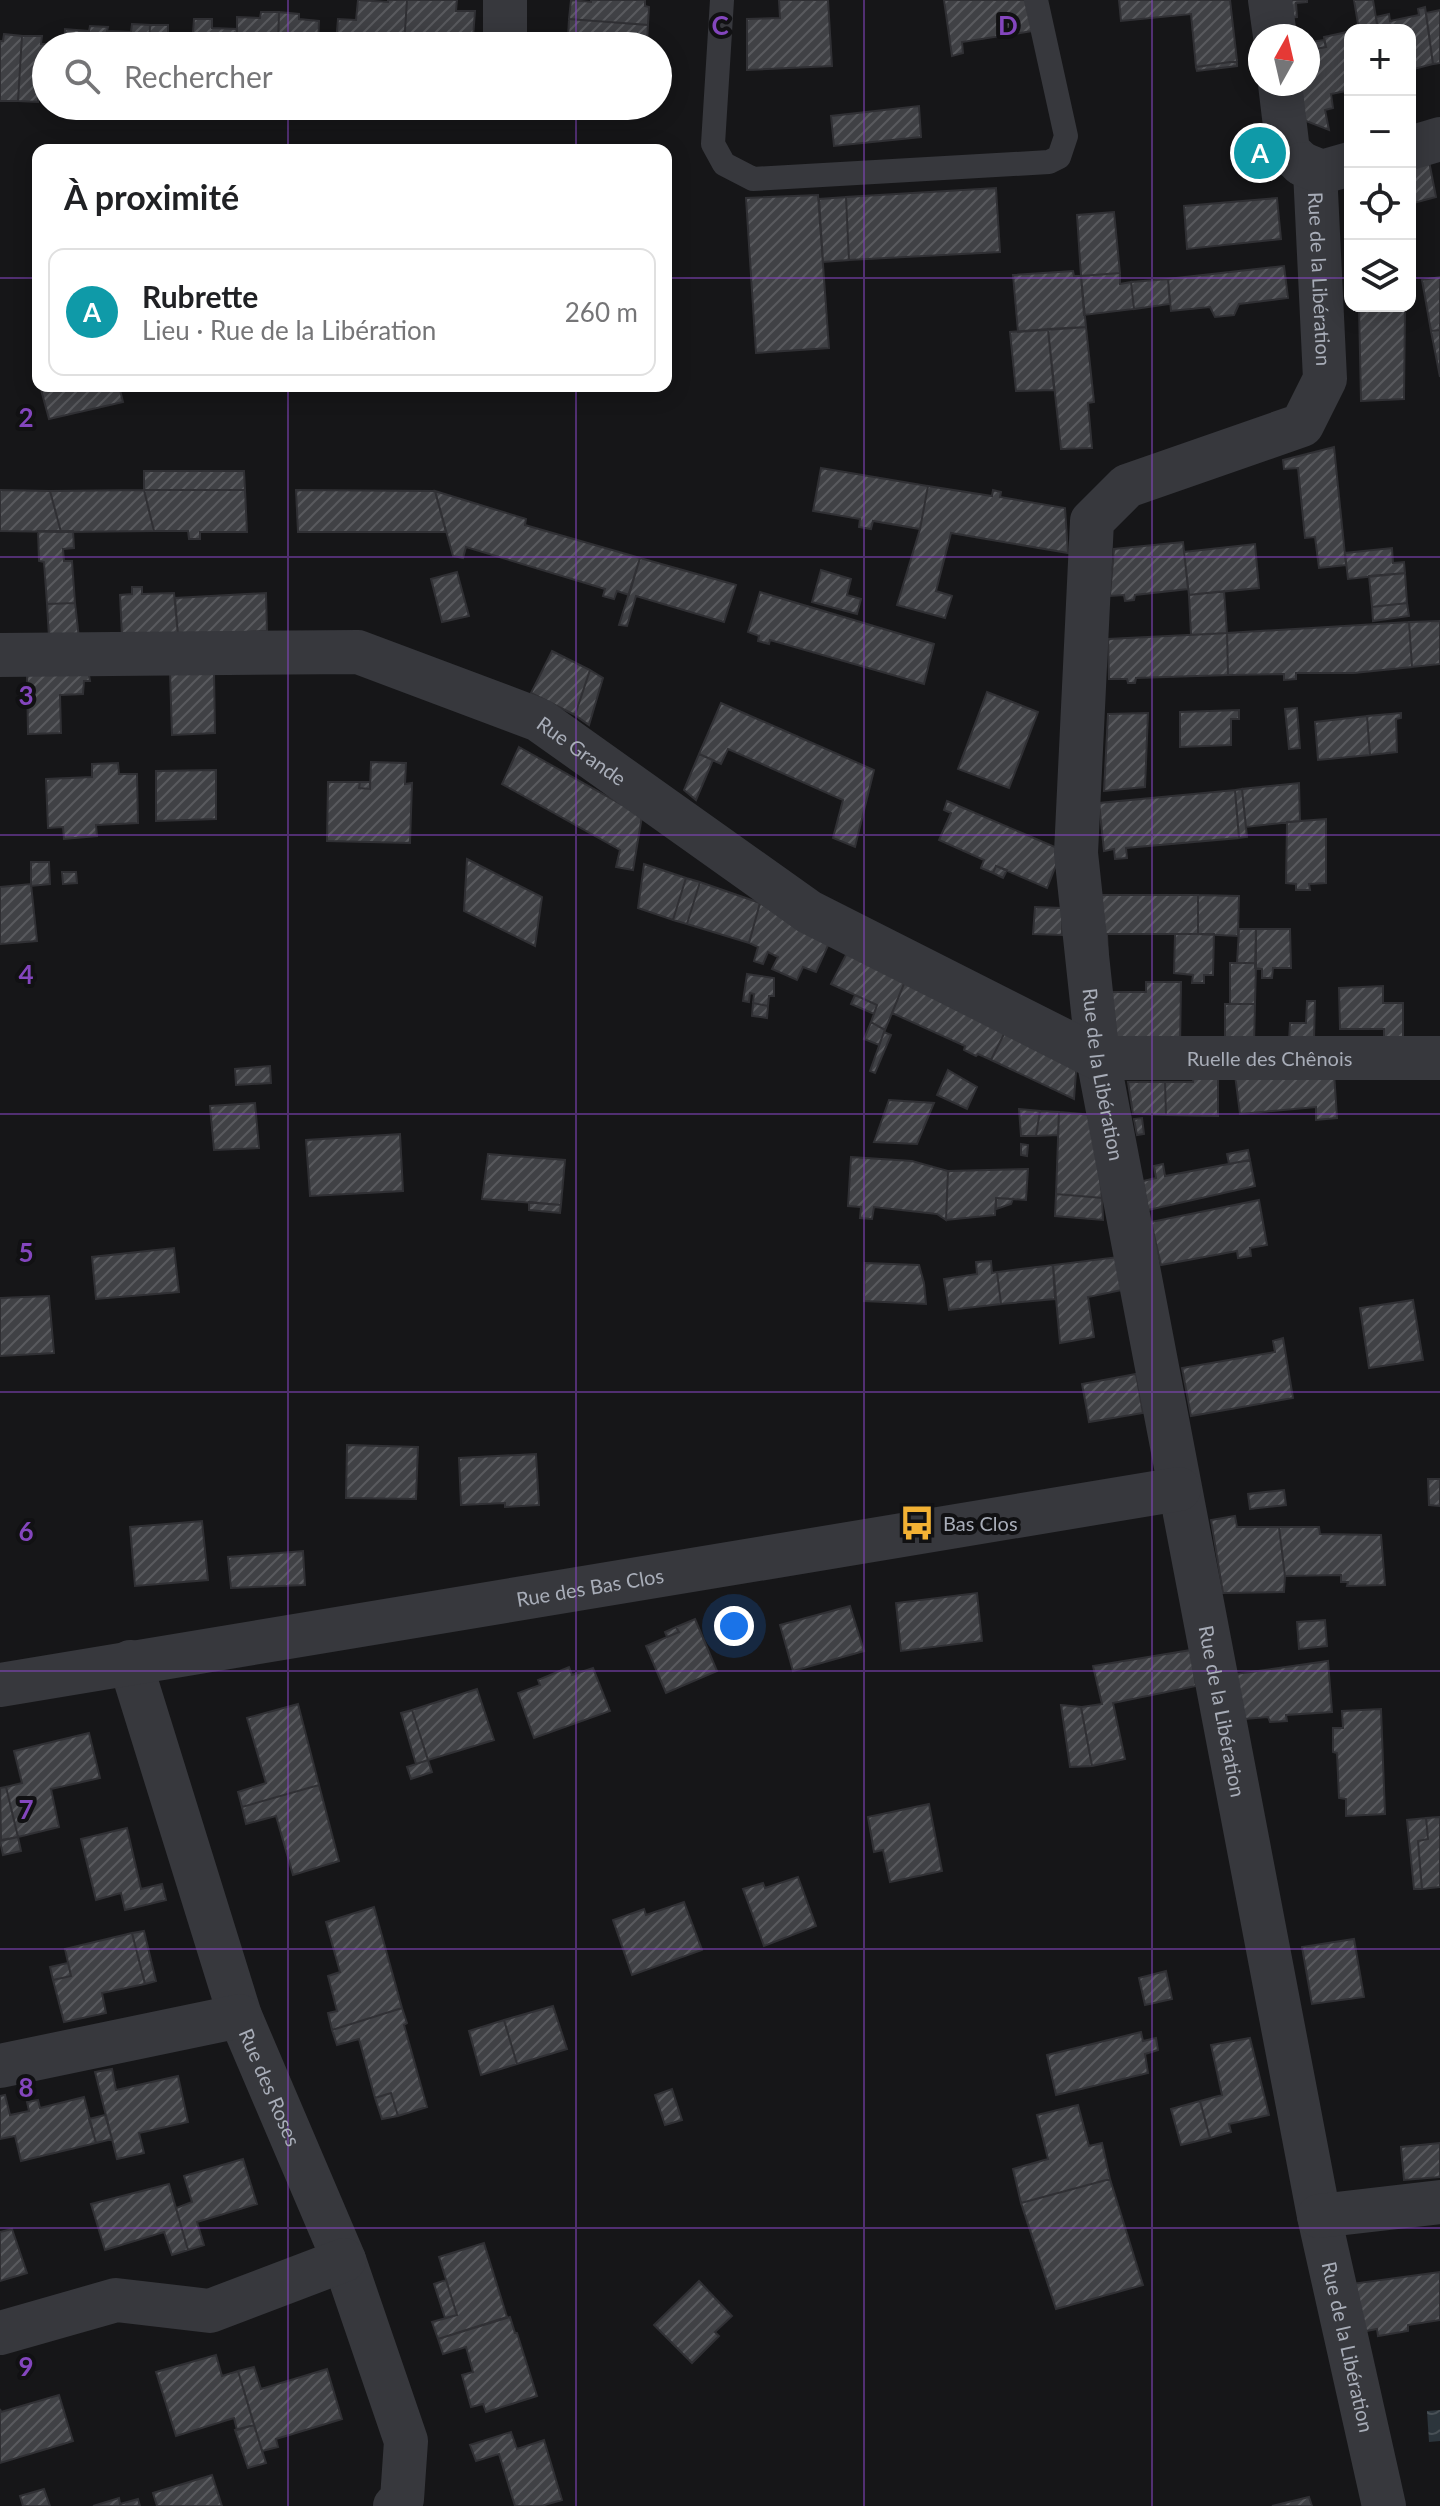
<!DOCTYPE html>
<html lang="fr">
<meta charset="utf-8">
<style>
body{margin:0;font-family:Lato,sans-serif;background:#f6f6f6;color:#202124}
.controls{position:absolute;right:24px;top:24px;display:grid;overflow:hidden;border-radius:16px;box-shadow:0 4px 20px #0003}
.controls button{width:72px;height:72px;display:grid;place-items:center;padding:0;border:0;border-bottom:2px solid #e0e0e0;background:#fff;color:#202124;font:40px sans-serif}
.compass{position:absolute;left:1248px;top:24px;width:72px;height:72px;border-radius:50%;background:#fff;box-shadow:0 4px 20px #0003;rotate:8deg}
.you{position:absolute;left:734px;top:1626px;width:28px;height:28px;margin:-20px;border:6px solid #fff;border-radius:50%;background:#1a73e8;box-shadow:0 0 0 12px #1a73e833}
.badge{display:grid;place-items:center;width:52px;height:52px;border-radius:50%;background:#111827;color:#fff;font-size:26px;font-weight:700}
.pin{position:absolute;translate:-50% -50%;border:4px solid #fff;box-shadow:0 2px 8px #0006}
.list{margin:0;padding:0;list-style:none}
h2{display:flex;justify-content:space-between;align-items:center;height:104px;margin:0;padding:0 32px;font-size:34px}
h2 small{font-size:26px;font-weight:400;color:#757577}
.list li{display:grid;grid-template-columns:52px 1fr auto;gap:24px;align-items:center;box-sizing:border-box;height:128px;margin:0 16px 16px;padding:0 16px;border:2px solid #e0e0e0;border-radius:16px}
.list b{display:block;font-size:30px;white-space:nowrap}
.list p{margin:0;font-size:26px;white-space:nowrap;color:#757577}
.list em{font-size:26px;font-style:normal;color:#757577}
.icon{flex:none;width:44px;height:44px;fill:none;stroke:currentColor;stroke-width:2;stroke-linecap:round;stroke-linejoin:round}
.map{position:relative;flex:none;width:1440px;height:2506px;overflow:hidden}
.search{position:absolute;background:#fff;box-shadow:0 4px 20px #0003;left:32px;top:32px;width:640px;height:88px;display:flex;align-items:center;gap:20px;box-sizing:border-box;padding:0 28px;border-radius:44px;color:#757577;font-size:30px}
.panel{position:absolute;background:#fff;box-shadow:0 4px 20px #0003;left:32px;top:144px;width:640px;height:248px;border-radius:16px}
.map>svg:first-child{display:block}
.water{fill:url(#water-waves)}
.building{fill:url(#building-hatch);stroke:#303034;stroke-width:2}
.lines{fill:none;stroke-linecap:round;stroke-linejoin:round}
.service{stroke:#37383d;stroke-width:24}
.minor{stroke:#37383d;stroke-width:44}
.tertiary{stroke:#37383d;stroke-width:44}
.grid{fill:none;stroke:#8446be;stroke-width:2;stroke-opacity:0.55}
.labels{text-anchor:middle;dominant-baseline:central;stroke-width:8;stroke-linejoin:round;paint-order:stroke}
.street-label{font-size:20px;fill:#a8adb8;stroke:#111113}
.poi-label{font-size:20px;fill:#a8adb8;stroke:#111113;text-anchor:start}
.grid-label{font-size:26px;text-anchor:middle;font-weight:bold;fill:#8446be;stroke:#111113;stroke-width:8;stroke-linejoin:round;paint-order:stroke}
</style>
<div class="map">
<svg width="1440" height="2506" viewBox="0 0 1440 2506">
<defs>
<pattern id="water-waves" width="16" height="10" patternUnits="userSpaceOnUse" patternTransform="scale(2)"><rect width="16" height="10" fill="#2c353c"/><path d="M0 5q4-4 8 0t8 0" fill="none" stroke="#485056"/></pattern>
<pattern id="building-hatch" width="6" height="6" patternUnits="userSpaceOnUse" patternTransform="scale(2)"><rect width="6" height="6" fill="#404145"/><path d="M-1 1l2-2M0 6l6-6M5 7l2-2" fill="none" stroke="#595a5e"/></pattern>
</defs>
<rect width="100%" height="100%" fill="#161618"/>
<path class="water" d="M1440,2410v31l-11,1 -2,-31z"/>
<path class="building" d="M358,0l30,2v-2h19l-3,46h-50v-3h-18l2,-24 18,1z
M407,0h50l-1,11h19l-2,27 -19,-1 -1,9h-49z
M571,0l20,2v-2h54v6l4,1 -1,18 -79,-6z
M779,0h49l4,66 -85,4v-51l33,-1z
M944,0h85l4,31 -71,11 1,11 -11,3z
M1119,0h111l7,61 -41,6 -5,-53 -70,7z
M1286,0h21v2l-11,1 1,14 -10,1z
M1354,0h19l5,30h-19z
M1425,7l8,57 -23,6v-40h-32l-2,-13 13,-3 1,7 29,-6 -1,-6z
M1440,10v53l-7,1 -7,-51z
M261,12h18l-1,34h-41v-29l23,1z
M279,12l20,2v5l20,2 -1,25h-40z
M194,19h18v9l25,1v17h-45z
M569,19l79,6 -1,18 -5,1v2h-58v-7l-16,-2z
M132,24l18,1 -1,21h-85l1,-17 24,2 1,-5 18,1 -1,4 24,1z
M150,25h18v9h25l-1,12h-43z
M1347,32l3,12v52h-3l-1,-5 -15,3 2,14 -8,2 4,20 -28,-11 -6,-35h13v-42l3,8 15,-3 -2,-10z
M4,34l18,2 -4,65h-18v-60h3z
M22,36h20l-1,8h24l-19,2v51h-8v5l-20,-1z
M1324,40l2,7 -15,3 -2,-8z
M1237,61v5l-40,5 -1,-4z
M919,106l2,31 -87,9 -3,-30z
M1270,140l3,23 -23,3 -2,-24z
M1429,161l7,36 -26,7v-38z
M996,188l4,64 -151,8 -3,-63z
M818,195l11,153 -73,5 -10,-155z
M846,197l3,63 -26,2 -4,-63z
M1277,198l4,41 -94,10 -3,-43z
M1114,212l6,61 -39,3 -4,-61z
M1284,266l4,32 -49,6 -5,11 -19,2 -5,-10 -39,4 -3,-32z
M1073,271l1,5h7l5,51 -68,5 -5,-57z
M1120,273v11l11,-2 3,27 -50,6 -3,-39z
M1440,277v53l-9,1 -9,-51z
M1168,279l2,25 -36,5 -3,-27z
M1359,306h46l-1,93 -43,2z
M1086,327l8,75 -6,1 4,45 -31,1 -13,-120z
M1048,329l6,61 -38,1 -6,-59z
M1440,330v47l-9,-46z
M40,386h79l4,16 -74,17z
M1334,447l12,118 -27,3 -4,-31 -10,1 -7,-70 -14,1 -1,-9z
M821,468l107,18 -8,43 -47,-8 -2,8 -12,-2 1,-8 -47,-8z
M144,471h100l1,19h-101z
M928,486l64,10 1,-6 8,2 -1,5 65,11 3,45 -117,-20 -15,58 16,5 -7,22 -48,-13 23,-76z
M0,490l50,1 11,41 -61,-1z
M144,490h101l2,42h-47v7h-11l-1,-8h-34z
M144,490l10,41 -93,1 -11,-41z
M296,490l139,1 11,41h-148z
M435,491l91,28 -1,6 115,33 -11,37 -12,-4 -3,8 -11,-3 2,-7 -139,-42 -3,11 -10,-2z
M38,531h35l1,17 -11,1 1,12h8l3,42 -28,1 -3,-42 -5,-1z
M1183,542l5,47 -53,6 -1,5 -9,1 -1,-6 -14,1 4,-47z
M1255,544l4,44 -70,7 -5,-43z
M1392,548l1,15 11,-1 1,11 -57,6 -3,-26z
M640,558l96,27 -12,37 -88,-26 -9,30 -8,-1z
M821,570l30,9 -4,16 14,4 -4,15 -45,-12z
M457,572l12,44 -27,6 -11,-43z
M1405,573l2,30 -35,4 -3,-31z
M132,587h10v7l32,-1 4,42 -56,2 -2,-42 12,-1z
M1224,591l3,42 -36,2 -2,-40z
M760,592l174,52 -10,40 -154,-44 -1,4 -11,-3 1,-5 -11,-4z
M266,593l1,38 -89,4 -3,-37z
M75,603l4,35 -30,-1 -2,-33z
M1407,603l2,13 -36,5 -1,-14z
M1440,621v43l-28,3 -3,-45z
M1409,622l3,45 -58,6h-58v6l-12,1v-6l-56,1 -1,-42z
M1227,633l1,42 -92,3 -1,5h-7l-1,-4h-18l-1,-40z
M552,651l38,19 -15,45 -44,-22z
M590,670l13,8 -14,47 -14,-10z
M214,671l1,62 -43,2 -2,-63z
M27,674l62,1 1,6h-6l-1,13 -23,1 1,38 -33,1z
M987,692l51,20 -29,76 -51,-19z
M721,703l153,67 -19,77 -22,-9 10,-38 -115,-51 -7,15 -22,-10z
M1297,708l3,40 -11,1 -4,-40z
M1239,710v9h-8v26l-51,2v-35z
M1148,713l-3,74 -41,4 4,-77z
M1401,713v5l-5,1 1,33 -27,3 -3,-39z
M1367,716l3,39 -52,5 -3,-38z
M519,747l123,69 -9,54 -17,-3 4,-17 -118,-66z
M699,754l14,6 -17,40 -12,-10z
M371,762l35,1 -1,21 7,-1 -2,60 -83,-2 1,-59h32l-1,6 11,1z
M118,763l1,11h18l1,49 -42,2 1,11 -33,3 -1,-12 -15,1 -2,-49 46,-2v-13z
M216,770v49l-60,2v-50z
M360,782h10v7l-11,-1z
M1299,783l1,38 -54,6 -4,-38z
M1242,789l5,48 -8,1 -4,-48z
M1235,790l4,48 -113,10 1,10 -12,1 -1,-10 -10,2 -5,-48z
M947,801l115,49 -15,38 -51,-22 -3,7 -12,-5 3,-8 -45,-20 12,-27 -7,-3z
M1326,819v64l-17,1 1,6h-14v-6l-10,-1 1,-61z
M467,859l75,38 -7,49 -71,-35z
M31,862h18l1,22 -19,2z
M644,864l42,14 -13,42 -35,-12z
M996,866l11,4 -4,8 -10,-5z
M62,872h14l1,11 -14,1z
M686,878l14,4 -13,42 -14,-4z
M700,882l60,21 -11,40 -62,-19z
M31,884l6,57 -37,3v-57z
M1100,895h98v39h-91l1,24z
M1198,895l41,1 -1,40 -40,-2z
M760,903l70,38 -14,31 -13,-5 -6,13 -25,-11 6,-12 -10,-5 -5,12 -9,-3 4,-14 -9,-4z
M1035,907l27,1v27l-29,-1z
M1239,929h17v34h-19z
M1256,929h34l1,39h-18l-1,10h-10v-9l-7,-1z
M1175,934h39l-1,41h-9v8h-12l1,-8 -19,-2z
M848,951l58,28 -21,51 -14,-8 6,-17 -46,-21z
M1230,963h26l-1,41h-25z
M747,974l27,4v18h-5l-1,10 -15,-3 1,-9 -4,-1 -1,9 -6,-1z
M906,979l102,47 -17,34 -13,-6 -2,2 -12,-6 1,-4 -73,-33z
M1146,982h35l-1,67 -66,-5 -9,-52h41z
M1383,986v17h20v34l-19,1v-9h-44l-1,-41z
M855,995l22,10 -3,9 -23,-10z
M1307,1001h8l-1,38 -25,2 1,-18h16z
M753,1003l15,3 -1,12 -15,-2z
M1225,1004h30l-1,40 -29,3z
M871,1022l14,8 -6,15 -15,-6z
M1008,1026l69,33 -3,40 -83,-39z
M884,1032l7,3 -16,38 -5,-2z
M270,1066l1,17 -35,2 -1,-16z
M1195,1069h23v47l-52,-1 -1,-33h28z
M948,1070l29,17 -10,22 -30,-14z
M1334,1072l3,46 -21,2v-13l-76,7 -5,-39z
M1128,1082h37l1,33 -33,-1z
M889,1100l45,3 -17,41 -43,-2z
M255,1103l4,45 -45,2 -4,-44z
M1019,1109l21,2 -4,25h-15z
M1040,1111l19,1 -1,23 -22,1z
M1059,1112l35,3 8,83 -46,-4z
M1142,1118l2,16 -7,1 -3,-16z
M400,1134l3,57 -93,5 -4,-56z
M1021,1144l7,1 -1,11 -6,-1z
M1248,1150l2,10 -21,4 -2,-10z
M488,1154l77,6 -4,45 -79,-6z
M851,1157l61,4 36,10 -2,49 -9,-6 -63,-7 -2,12 -12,-1 1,-11 -13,-1z
M1250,1160l5,26 -107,24 -5,-29 13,-3 -2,-12 9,-2 2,12z
M1028,1169l-2,31 -30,-2 -1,17 -49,5 2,-49z
M1056,1194l46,4 1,22 -48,-4z
M996,1198l17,1 -2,5 -15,5z
M1259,1200l8,45 -17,3 1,8 -13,2 -1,-7 -76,14 -10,-43z
M529,1202l32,3 -1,8 -31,-3z
M174,1248l5,44 -83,7 -4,-42z
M1118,1257l4,33 -34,7 6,40 -34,6 -7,-78z
M991,1261l1,12 5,-1 4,32 -52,6 -5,-31 33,-5 -1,-12z
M865,1263l54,2 5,18 2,21 -62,-3z
M1053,1265l2,34 -54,5 -4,-32z
M49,1296l5,57 -54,3v-58z
M1413,1300l10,60 -54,8 -9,-60z
M1283,1338l10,60 -102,18 -9,-48 93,-16 -2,-11z
M1136,1374l7,39 -54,9 -7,-38z
M347,1445l71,2 -2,52 -70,-1z
M536,1454l3,51 -34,2v-4l-44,2 -2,-47z
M1428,1479h12v27l-11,-1z
M1284,1490l2,15 -36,4 -2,-15z
M1235,1516l2,11h42l6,49 -1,16 -61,1 -12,-73z
M202,1521l6,59 -73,6 -5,-59z
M1279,1527h40l1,7 61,1 4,50 -38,1 1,-4h-7v-7l-56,1z
M303,1551l2,34 -74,3 -3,-31z
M977,1593l5,48 -81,10 -5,-48z
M850,1606l14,45 -71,20 -13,-46z
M695,1619l22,52 -51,22 -20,-47 33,-14 -3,-5z
M1325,1620l2,26 -28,3 -2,-27z
M676,1627l3,5 -12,5 -2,-5z
M1191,1650l5,36 -83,17 12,56 -33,7 -11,-59 21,-3 -9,-38z
M1328,1661l4,51 -46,3 1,6 -17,1 -2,-5 -23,2 -9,-45z
M569,1667l3,8 21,-7 17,43 -76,27 -16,-45 22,-8 -2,-5z
M477,1689l17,51 -66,20 -16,-50z
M298,1704l21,81 -77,22 -4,-15 28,-9 -19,-65z
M1061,1705l20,2 11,59 -22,1z
M1381,1709l4,105 -39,2v-17l-7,-1 -2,-45 -4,-1v-24h10l-1,-17z
M412,1710l16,50 -12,4 -15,-51z
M89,1733l11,45 -49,11 8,38 -41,10 -12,-50 16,-4 -8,-32z
M428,1760l4,12 -21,7 -4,-12z
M319,1785l20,76 -46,14 -17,-59 -30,8 -4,-17z
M6,1787l12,50 -17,3 -1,-52z
M929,1804l13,67 -52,11 -7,-32 -9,2 -6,-35z
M1440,1817v70l-18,2 -4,-48 10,-2 -2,-21z
M1426,1818l2,21 -10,2 4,48h-8l-7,-69z
M127,1828l14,61 21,-5 4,16 -41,10 -4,-17 -25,7 -15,-61z
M18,1837l3,14 -18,4 -3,-14z
M798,1877l18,49 -52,20 -21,-57 20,-6 2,5z
M684,1902l18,48 -70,25 -19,-55 31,-11 2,6z
M374,1907l28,101 -70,22 -4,-17 9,-2 -9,-35 12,-4 -14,-50z
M144,1931l12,50 -11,3 -13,-51z
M132,1933l13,51 -43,9 4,20 -42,9 -11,-42 18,-4 -6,-27z
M1354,1939l10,58 -52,7 -10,-57z
M68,1963l3,13 -18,4 -3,-13z
M1166,1971l6,28 -27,6 -6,-27z
M553,2006l14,43 -50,15 -13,-44z
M402,2008l5,15 -3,2 23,82 -29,9 -7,-23 -16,5 -16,-59 -22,6 -5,-15z
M504,2020l13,44 -36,11 -12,-44z
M1141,2032l2,9 13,-3 2,12 -13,4 3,19 -92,22 -9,-40z
M1250,2038l19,77 -40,9 2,8 -21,6 -10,-37 22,-6 -11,-50z
M112,2069l4,21 62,-14 10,46 -49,11 5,20 -27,6 -22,-87z
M672,2089l10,31 -17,5 -10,-30z
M391,2093l7,23 -16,3 -7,-21z
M5,2095l5,20 19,-4 -2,-9 11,-2 2,8 44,-11 12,46 -75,18 -6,-25 -15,3v-43z
M1200,2101l10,37 -29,7 -10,-36z
M1078,2105l11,41 13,-3 8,36 -89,24 -8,-34 35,-10 -11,-44z
M105,2115l7,24 -16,4 -7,-24z
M1440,2143v34l-36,3 -3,-33z
M243,2159l14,45 -60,18 7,23 -16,5 -12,-42 16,-6 -8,-26z
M1110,2179l33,106 -87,24 -35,-106z
M169,2184l19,66 -16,5 -8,-23 -59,18 -14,-46z
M12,2229l15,44 -27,8v-49z
M484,2243l23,74 -69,22 -6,-17 25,-7 -18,-58z
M1440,2272v48l-32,5v6l-30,5 -1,-7 -16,3 -10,-48z
M446,2280l11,35 -12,3 -11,-34z
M699,2281l33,35 -17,16 4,4 -27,27 -38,-38z
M510,2317l5,16h2l20,63 -51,16 -3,-8 -12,3 -9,-32 11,-3 -7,-25 -23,7 -5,-15z
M216,2355l6,21 16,-5 16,54 -17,5 -3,-12 -58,18 -20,-64z
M254,2367l7,22 66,-20 15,50 -66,20 2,8 -16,4 -24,-80z
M59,2395l14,46 -73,22v-54l1,3z
M254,2425l12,38 -18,5 -13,-38z
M511,2432l6,17 27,-9 18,60 -21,6h-26l-16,-52 -23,7 -6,-16z
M212,2475l10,31h-65l-4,-13z
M44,2489l6,17h-27l-3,-10z
M1309,2497l3,9h-40z
M119,2498l1,6 18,-5 2,7h-47z"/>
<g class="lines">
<path class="service" d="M722,0l-9,144 11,20 29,15 296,-17 10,-5 7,-21 -30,-136"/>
<g class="minor">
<path d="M1270,0l5,36"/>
<path d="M505,46v-46"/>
<path d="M1280,84l8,67 14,13"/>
<path id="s1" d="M1315,171l10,208 -23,46 -175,61 -35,35 -16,332 22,205 221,1158 65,290"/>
<path id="s2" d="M0,655l358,-3 181,68 270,192 289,146h342"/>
<path id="s3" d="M130,1662l110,354 104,244 62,181 -4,58 -7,7"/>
<path id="s4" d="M0,1685l1179,-196"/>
<path d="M0,2066l240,-50"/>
<path d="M1319,2216l121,-14"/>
<path d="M0,2333l116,-33 94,11 134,-51"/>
</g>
<path class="tertiary" d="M1410,148l30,-9
M1302,164l20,8 28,-8"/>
</g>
<path class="grid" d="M288,0v46M576,0v46M864,0v2506M1152,0v2506M288,106v44M576,106v44M0,278h38M666,278h684M1410,278h30M288,386v2120M576,386v2120M0,557h1440M0,835h1440M0,1114h1440M0,1392h1440M0,1671h1440M0,1949h1440M0,2228h1440"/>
<defs>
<g id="bus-bare" transform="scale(2.76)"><path d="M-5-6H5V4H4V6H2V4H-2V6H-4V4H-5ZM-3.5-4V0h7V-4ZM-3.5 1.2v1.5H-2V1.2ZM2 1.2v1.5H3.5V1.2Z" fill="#f2b134" stroke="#111113" stroke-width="2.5" paint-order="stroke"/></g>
</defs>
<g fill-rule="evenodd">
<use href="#bus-bare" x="917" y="1523"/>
</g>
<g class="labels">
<g class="street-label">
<text stroke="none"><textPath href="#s1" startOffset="108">Rue de la Libération</textPath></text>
<text stroke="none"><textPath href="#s2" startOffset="604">Rue Grande</textPath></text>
<text stroke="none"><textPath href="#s2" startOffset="1378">Ruelle des Chênois</textPath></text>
<text stroke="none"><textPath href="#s1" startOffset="1050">Rue de la Libération</textPath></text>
<text stroke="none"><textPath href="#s4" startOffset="598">Rue des Bas Clos</textPath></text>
<text stroke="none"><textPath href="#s1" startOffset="1698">Rue de la Libération</textPath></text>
<text stroke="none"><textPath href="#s3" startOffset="448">Rue des Roses</textPath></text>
<text stroke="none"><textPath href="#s1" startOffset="2346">Rue de la Libération</textPath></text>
</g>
<g class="poi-label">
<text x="943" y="1523">Bas Clos</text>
</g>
</g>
<g class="grid-label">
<text x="720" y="35">C</text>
<text x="1008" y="35">D</text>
<text x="26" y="427">2</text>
<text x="26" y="705">3</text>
<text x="26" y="984">4</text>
<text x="26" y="1262">5</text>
<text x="26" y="1541">6</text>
<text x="26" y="1819">7</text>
<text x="26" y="2097">8</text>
<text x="26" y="2376">9</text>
</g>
</svg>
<div class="controls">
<button>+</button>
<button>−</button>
<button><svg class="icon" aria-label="locate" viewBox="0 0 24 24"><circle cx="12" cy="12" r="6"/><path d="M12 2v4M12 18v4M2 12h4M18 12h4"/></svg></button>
<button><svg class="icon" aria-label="layers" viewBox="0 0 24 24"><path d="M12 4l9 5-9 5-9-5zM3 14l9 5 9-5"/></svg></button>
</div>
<svg class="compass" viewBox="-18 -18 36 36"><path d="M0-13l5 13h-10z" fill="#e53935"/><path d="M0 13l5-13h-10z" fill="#757577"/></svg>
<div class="you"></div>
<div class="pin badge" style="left:1260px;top:153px;background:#0f9aa8">A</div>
<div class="search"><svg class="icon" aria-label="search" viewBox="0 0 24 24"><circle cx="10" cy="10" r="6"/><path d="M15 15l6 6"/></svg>Rechercher</div>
<section class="panel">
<h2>À proximité<small></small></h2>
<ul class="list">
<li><span class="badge" style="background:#0f9aa8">A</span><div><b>Rubrette</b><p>Lieu · Rue de la Libération</p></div><em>260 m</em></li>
</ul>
</section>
</div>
